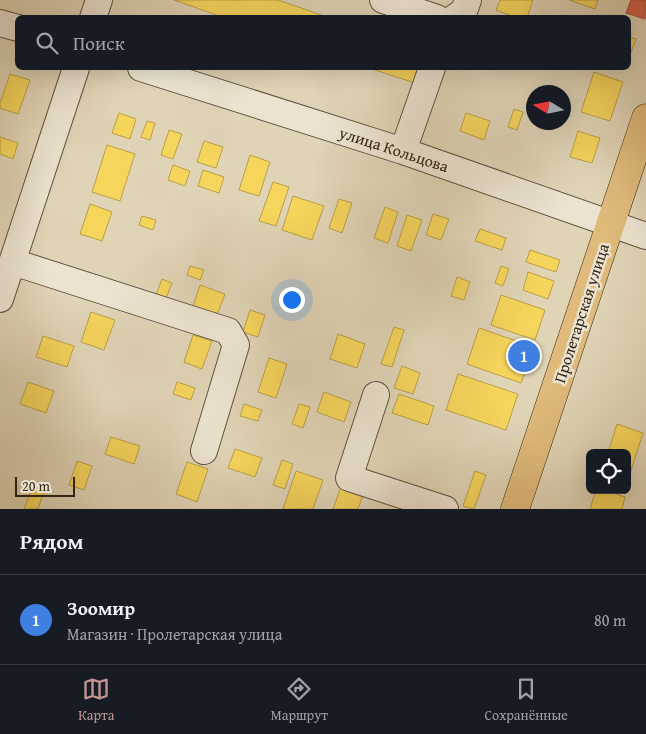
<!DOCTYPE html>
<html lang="ru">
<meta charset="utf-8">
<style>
body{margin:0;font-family:"Gentium Book Plus",serif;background:#242831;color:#f1f3f6}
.controls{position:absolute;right:15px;bottom:15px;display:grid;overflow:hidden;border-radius:8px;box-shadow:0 5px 20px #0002}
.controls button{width:45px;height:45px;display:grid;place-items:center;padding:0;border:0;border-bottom:1px solid #363941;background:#171b24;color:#f1f3f6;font:25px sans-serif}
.compass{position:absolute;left:526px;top:85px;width:45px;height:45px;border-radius:50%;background:#171b24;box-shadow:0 5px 20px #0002;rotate:280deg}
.scale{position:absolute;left:15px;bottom:12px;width:60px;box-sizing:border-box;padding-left:5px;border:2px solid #322514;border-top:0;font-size:14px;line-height:18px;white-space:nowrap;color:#322514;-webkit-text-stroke:4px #ebe3d0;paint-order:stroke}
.you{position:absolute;left:291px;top:299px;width:18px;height:18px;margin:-12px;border:4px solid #fff;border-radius:50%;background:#1a73e8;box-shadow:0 0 0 8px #1a73e833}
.badge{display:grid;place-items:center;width:32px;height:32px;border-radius:50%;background:#c59692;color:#fff;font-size:16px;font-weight:700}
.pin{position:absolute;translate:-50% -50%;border:2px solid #fff;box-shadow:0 1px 5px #0006}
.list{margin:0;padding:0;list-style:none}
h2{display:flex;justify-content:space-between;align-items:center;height:65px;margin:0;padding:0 20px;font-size:21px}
h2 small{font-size:16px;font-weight:400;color:#9ea1a6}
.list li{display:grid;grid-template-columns:32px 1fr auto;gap:15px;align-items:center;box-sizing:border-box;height:90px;padding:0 20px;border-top:1px solid #363941}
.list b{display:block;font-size:19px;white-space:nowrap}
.list p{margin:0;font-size:16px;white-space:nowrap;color:#9ea1a6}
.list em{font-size:16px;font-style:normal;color:#9ea1a6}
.icon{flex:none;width:28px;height:28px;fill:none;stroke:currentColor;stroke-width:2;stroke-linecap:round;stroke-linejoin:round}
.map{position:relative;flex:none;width:646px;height:509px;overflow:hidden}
.search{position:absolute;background:#171b24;box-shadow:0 5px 20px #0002;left:15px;right:15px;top:15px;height:55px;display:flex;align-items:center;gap:12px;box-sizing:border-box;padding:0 18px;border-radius:8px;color:#9ea1a6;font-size:19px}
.sheet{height:155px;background:#171b24}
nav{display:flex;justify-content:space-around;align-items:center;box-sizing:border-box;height:70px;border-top:1px solid #363941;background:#171b24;font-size:14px;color:#9ea1a6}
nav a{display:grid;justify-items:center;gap:2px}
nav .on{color:#c59692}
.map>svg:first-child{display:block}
.homes{fill:#f6d55c;stroke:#bba046}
.shops{fill:#d6604d;stroke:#a54e3c}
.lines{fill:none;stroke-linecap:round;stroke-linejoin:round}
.minor-casing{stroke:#5e513c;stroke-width:28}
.major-casing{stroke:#322514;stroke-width:29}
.minor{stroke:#ebe3d0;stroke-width:26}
.major{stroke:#e0ba7b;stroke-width:28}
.labels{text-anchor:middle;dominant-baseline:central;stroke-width:5;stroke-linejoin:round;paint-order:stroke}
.street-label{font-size:16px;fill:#322514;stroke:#ebe3d0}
</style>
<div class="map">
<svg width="646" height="509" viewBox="0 0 646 509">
<rect width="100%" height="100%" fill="#e0d4b6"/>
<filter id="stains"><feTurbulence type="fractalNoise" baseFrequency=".004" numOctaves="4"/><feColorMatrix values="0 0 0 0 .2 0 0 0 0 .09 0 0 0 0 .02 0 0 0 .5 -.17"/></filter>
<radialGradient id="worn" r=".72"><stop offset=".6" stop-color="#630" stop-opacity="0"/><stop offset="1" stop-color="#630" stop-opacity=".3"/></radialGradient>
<path class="homes" d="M174,0h104l52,18h-105z
M500,0h33l-6,18h-10l-21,-8z
M569,0h29l-3,9z
M628,37l8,2 -8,21z
M369,68h51l-5,15z
M594,72l29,10 -13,39 -29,-9z
M10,74l20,6 -12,34 -18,-6v-5z
M514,109l9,3 -6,18 -9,-3z
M119,113l17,6 -6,20 -18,-6z
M466,113l24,8 -6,19 -24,-9z
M147,121l8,2 -5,17 -9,-3z
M169,130l13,4 -9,25 -12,-4z
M578,131l22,7 -8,25 -22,-6z
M0,137l18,6 -5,16 -13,-5z
M204,141l19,6 -7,21 -19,-6z
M107,145l28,9 -15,47 -28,-9z
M250,155l20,7 -11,34 -20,-6z
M173,165l17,6 -5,15 -17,-6z
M203,170l21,7 -5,16 -21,-7z
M273,182l16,5 -13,39 -17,-5z
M293,196l31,10 -12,34 -30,-10z
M339,199l13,4 -10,30 -13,-5z
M90,204l22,8 -10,29 -22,-7z
M385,207l13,5 -10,31 -14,-5z
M433,214l16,5 -8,21 -15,-5z
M407,215l15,5 -11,31 -14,-5z
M142,216l14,4 -3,10 -14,-5z
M480,229l26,9 -4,12 -27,-9z
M530,250l30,10 -4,12 -30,-10z
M190,266l14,4 -4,10 -13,-5z
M501,266l8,3 -6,17 -8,-3z
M528,272l26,9 -6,18 -25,-9z
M457,277l13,5 -6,18 -13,-4z
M162,279l10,4 -7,18 -10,-3z
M200,285l25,9 -8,21 -24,-8z
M501,295l44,15 -10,30 -44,-15z
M250,310l15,5 -7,22 -15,-5z
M91,312l24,8 -11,30 -23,-8z
M394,327l10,3 -12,37 -11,-3z
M479,328l55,19 -13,36 -54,-19z
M338,334l27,10 -8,24 -27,-9z
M193,335l19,6 -10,28 -18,-7z
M43,336l31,10 -7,21 -31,-10z
M269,358l18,6 -11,34 -18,-6z
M402,366l18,7 -7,21 -19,-6z
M458,374l60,20 -12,36 -60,-20z
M28,382l26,9 -8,22 -26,-9z
M177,382l18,6 -4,12 -18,-6z
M324,392l27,10 -7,20 -27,-10z
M399,394l35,12 -6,19 -36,-12z
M244,404l18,6 -4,11 -18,-5z
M299,404l11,3 -7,21 -11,-4z
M617,424l26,9 -16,50v-30h-19z
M111,437l29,9 -6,18 -29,-10z
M235,449l27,9 -7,19 -27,-9z
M282,460l11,4 -8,25 -12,-4z
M77,461l15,5 -8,24 -15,-5z
M187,462l21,7 -11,33 -21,-8z
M296,471l27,9 -10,29h-30z
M475,471l11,4 -12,34h-1l-10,-3z
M33,484l12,4 -7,21h-14z
M342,484l22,8 -6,17h-25z
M596,490h8l21,7 -3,12h-32z"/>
<path class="shops" d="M631,0h15l-1,19 -19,-6z"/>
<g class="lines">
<g class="minor-casing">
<path id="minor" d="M383,0l54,18
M93,18l6,-18
M454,18l10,-7 4,-11
M0,23l18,5
M141,68l262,83 243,85
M403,151l29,-83
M13,262l215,69 8,14 -32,106
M0,299l76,-231
M376,395l-27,83 96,31"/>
</g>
<g class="major-casing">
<path id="major" d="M515,509l131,-391"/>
</g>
<use href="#minor" class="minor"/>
<use href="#major" class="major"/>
</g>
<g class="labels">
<g class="street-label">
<text transform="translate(394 149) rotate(18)">улица Кольцова</text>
<text transform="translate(581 313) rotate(-72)">Пролетарская улица</text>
</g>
</g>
<rect width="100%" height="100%" filter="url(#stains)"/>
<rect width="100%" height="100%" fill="url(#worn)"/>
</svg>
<div class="controls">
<button><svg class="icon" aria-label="locate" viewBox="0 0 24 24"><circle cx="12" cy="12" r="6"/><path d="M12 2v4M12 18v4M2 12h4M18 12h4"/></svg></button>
</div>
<svg class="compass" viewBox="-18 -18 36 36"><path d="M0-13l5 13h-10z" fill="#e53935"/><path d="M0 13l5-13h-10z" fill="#9ea1a6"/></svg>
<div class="scale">20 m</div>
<div class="you"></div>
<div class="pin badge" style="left:524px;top:356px;background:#3f7fe0">1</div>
<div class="search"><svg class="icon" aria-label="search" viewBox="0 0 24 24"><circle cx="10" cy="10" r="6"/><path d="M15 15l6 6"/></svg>Поиск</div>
</div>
<section class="sheet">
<h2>Рядом<small></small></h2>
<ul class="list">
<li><span class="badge" style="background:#3f7fe0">1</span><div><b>Зоомир</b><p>Магазин · Пролетарская улица</p></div><em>80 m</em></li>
</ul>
</section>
<nav>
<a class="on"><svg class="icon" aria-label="map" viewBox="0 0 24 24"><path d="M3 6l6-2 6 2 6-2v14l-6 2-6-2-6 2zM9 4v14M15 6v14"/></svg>Карта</a>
<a><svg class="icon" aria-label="directions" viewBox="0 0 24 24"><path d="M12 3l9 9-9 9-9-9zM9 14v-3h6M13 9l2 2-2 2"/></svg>Маршрут</a>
<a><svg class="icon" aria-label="saved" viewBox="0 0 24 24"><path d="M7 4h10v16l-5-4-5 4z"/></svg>Сохранённые</a>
</nav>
